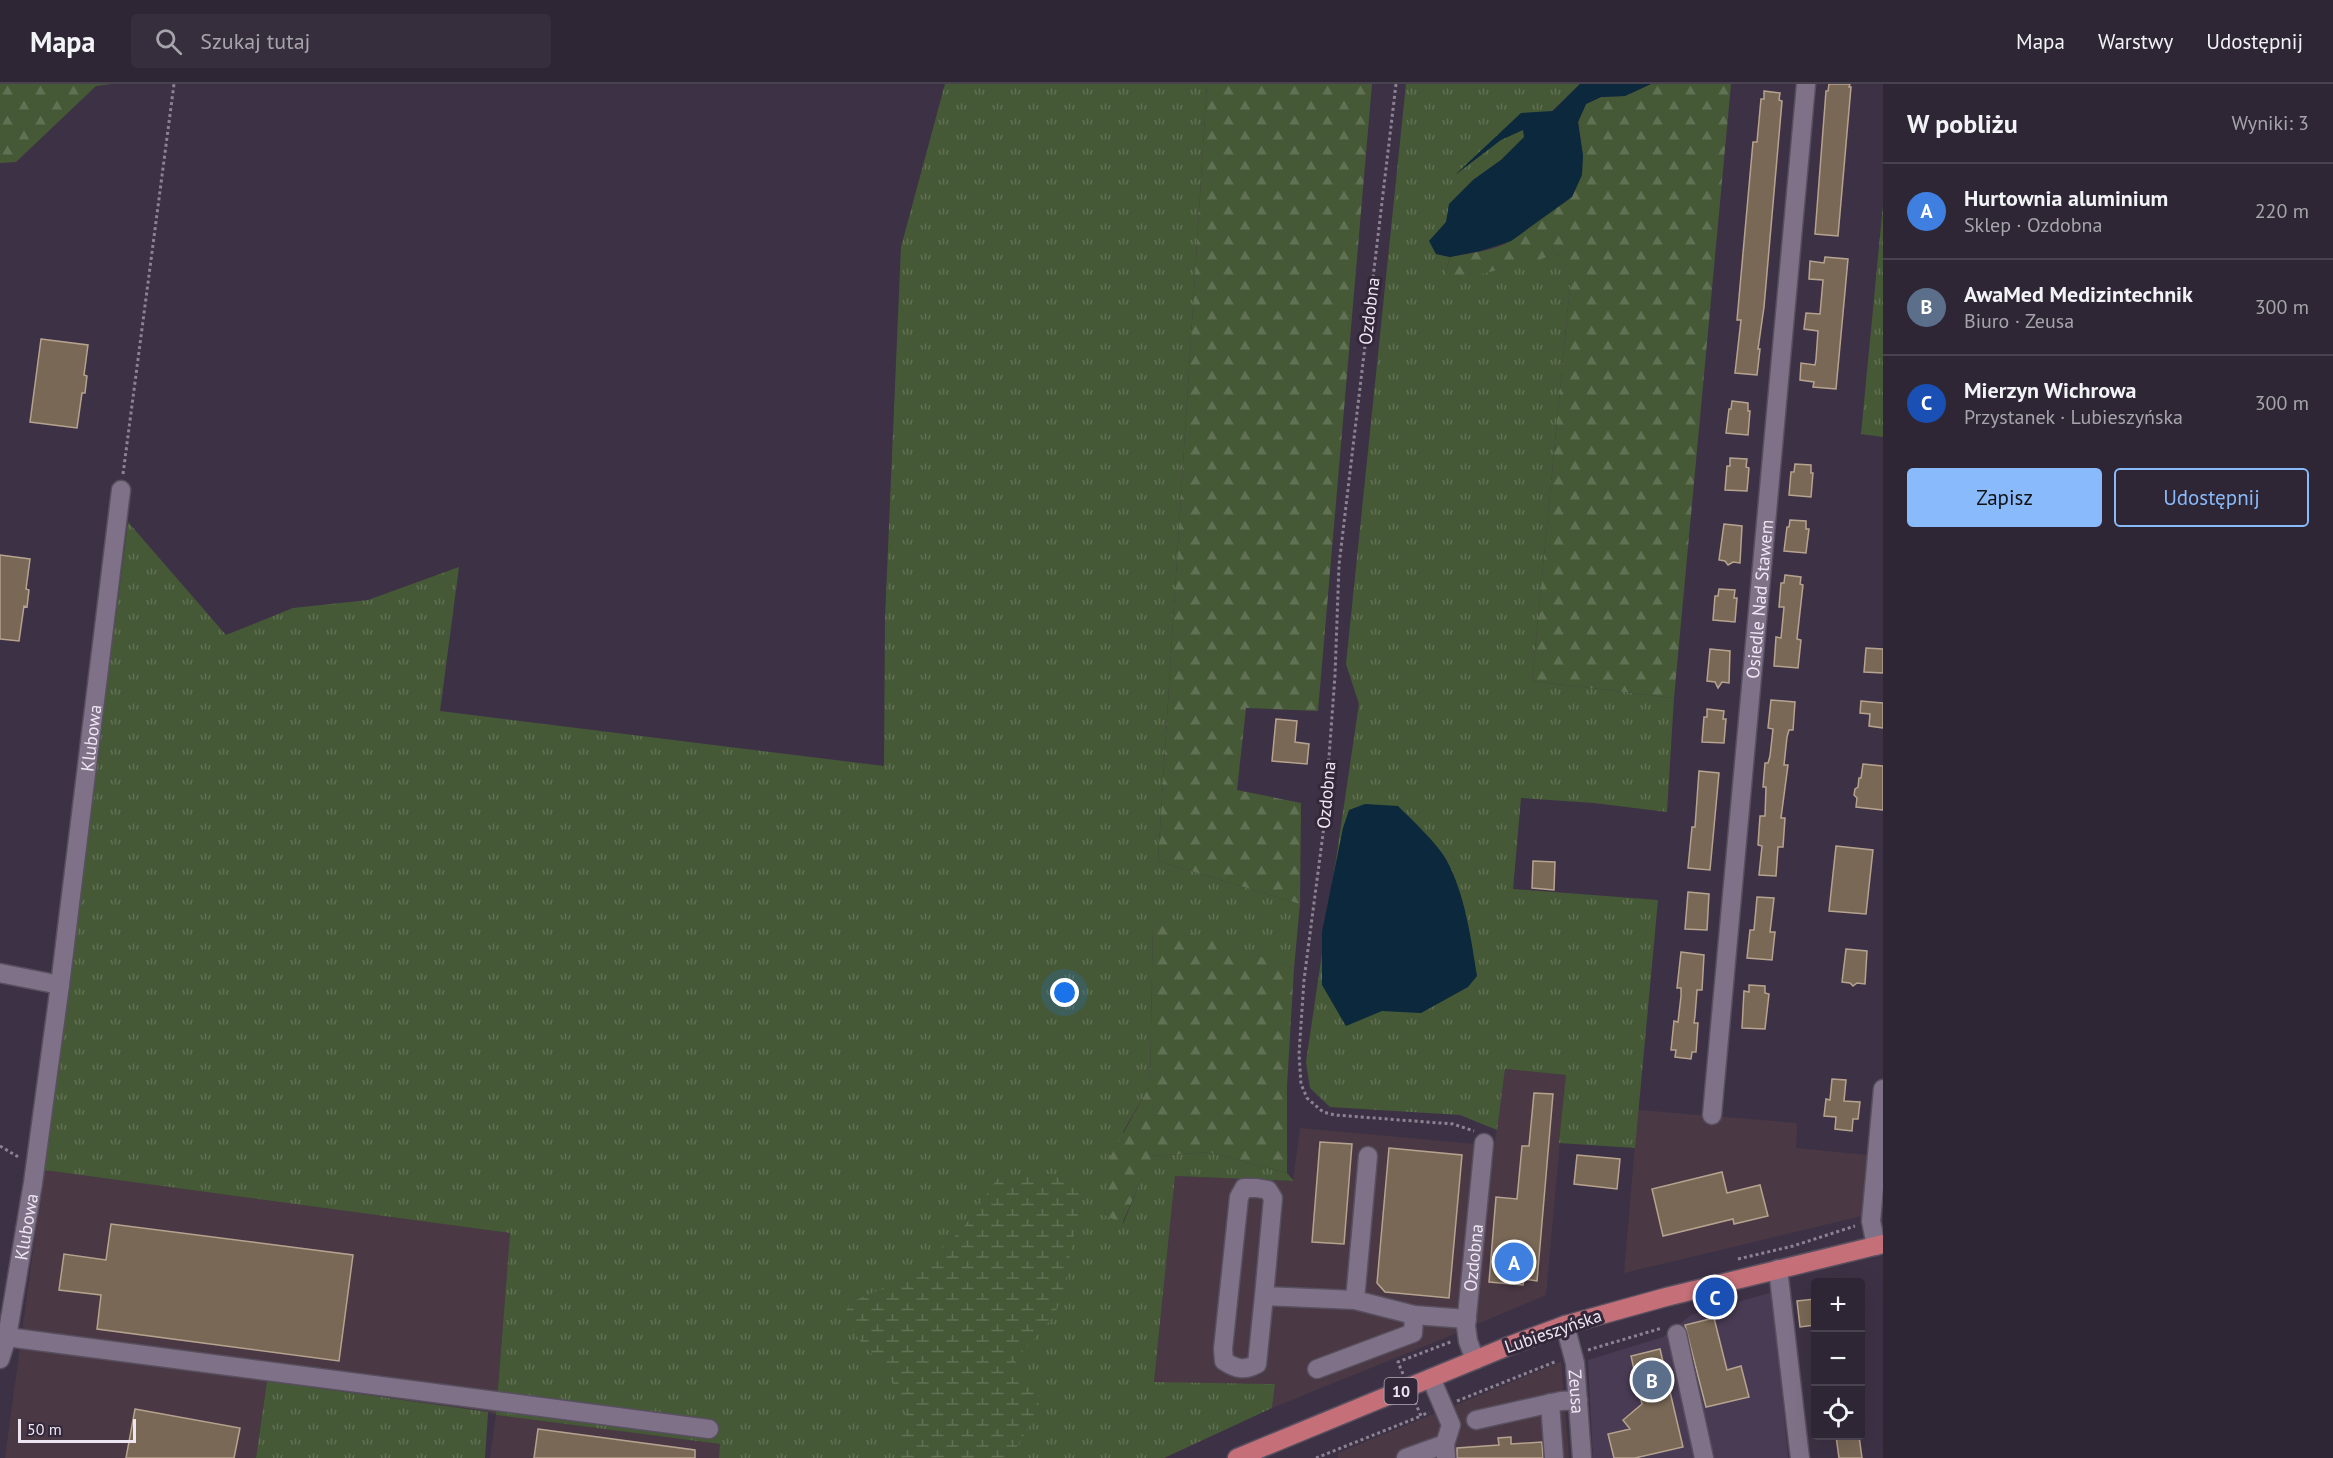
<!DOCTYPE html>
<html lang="pl">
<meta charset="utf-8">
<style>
body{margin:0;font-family:"PT Sans",sans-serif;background:#362e3c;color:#f1f3f6}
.controls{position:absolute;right:18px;bottom:18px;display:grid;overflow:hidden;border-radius:6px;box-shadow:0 6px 24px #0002}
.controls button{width:54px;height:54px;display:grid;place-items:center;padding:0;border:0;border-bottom:2px solid #49434f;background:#2e2634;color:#f1f3f6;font:30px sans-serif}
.scale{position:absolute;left:18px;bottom:15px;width:118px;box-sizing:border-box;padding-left:6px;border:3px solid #ede6f2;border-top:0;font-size:16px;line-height:21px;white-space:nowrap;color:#ede6f2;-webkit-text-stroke:4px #33283a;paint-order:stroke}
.you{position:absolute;left:1065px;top:909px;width:21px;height:21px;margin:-15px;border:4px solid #fff;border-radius:50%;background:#1a73e8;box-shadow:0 0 0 9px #1a73e833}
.badge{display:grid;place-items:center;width:39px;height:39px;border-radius:50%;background:#89bafc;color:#fff;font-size:20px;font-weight:700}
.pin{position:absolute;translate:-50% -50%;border:3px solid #fff;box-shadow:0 2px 6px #0006}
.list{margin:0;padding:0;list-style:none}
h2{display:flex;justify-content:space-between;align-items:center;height:78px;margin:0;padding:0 24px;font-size:26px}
h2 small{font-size:20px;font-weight:400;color:#a7a5ac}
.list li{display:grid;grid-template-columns:39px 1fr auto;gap:18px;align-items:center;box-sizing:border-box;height:96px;padding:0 24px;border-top:2px solid #49434f}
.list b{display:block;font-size:22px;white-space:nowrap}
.list p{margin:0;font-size:20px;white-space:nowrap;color:#a7a5ac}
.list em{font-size:20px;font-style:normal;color:#a7a5ac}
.actions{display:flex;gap:12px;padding:18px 24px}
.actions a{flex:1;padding:14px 0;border:2px solid #89bafc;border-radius:6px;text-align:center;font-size:21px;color:#89bafc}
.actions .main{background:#89bafc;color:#111}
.icon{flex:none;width:33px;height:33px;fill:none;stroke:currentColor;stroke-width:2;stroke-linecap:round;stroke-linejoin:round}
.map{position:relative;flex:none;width:1883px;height:1374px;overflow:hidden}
header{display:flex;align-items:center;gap:36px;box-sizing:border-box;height:84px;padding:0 30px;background:#2e2634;border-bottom:2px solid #49434f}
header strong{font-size:28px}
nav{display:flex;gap:33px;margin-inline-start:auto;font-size:21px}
.search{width:420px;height:54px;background:#362e3c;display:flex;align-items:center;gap:15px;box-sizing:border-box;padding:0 21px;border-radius:6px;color:#a7a5ac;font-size:22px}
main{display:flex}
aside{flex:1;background:#2e2634}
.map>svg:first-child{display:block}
.built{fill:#493b53}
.industrial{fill:#4a3944}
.grass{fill:url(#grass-tufts)}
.forest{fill:url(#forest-firs)}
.wetland{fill:url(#wetland-marsh)}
.water{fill:#0b283c}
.building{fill:#796855;stroke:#b6a38f;stroke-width:1.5}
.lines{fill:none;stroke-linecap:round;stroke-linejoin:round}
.minor-casing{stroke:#584f5f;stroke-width:21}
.major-casing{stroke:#584f5f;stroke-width:21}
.path{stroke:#8b8292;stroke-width:3;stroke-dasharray:3 3;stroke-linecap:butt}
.minor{stroke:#7f7288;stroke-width:18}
.major{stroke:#c56f78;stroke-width:18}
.labels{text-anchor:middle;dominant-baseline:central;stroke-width:6;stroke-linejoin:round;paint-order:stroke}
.shield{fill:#33283a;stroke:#b5adbb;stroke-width:1.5}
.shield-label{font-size:16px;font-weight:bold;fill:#ede6f2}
.street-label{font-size:18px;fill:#ede6f2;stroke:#33283a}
</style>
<header>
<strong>Mapa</strong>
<div class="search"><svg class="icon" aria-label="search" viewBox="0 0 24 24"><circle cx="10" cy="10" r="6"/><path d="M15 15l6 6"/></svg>Szukaj tutaj</div>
<nav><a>Mapa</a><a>Warstwy</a><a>Udostępnij</a></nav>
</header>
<main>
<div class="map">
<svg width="1883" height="1374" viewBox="0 0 1883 1374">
<defs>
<pattern id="grass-tufts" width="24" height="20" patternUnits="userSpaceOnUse" patternTransform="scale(1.5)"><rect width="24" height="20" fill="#465936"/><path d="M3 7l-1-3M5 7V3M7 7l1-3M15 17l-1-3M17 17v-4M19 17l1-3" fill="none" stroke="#617154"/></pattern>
<pattern id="forest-firs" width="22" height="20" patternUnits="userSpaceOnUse" patternTransform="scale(1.5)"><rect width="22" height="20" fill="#465936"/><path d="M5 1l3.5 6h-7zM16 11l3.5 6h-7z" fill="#617154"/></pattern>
<pattern id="wetland-marsh" width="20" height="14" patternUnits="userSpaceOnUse" patternTransform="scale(1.5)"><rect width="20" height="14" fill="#465936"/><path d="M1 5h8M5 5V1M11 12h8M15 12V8" fill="none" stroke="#617154"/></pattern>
</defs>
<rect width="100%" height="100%" fill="#3d3245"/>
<path class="built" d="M1773,1208l15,166h-195l-5,-98 75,-23 28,-22z"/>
<path class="industrial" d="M1505,985l61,6 -20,220 -69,29 2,-44 10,-94z
M1638,1026l159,13 -1,25 71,7 -5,61 -238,57z
M1300,1044l175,16 -18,189 -185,75 3,-24 -121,-1 21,-207 118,5z
M44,1086l466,63 -14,182 225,29 -2,14h-229l6,-43 -8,-3 -221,-31 -11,77h-251z
M1561,1278l8,96h-231v-5z"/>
<path class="grass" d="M945,0h262l-49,777 142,43 -6,64 -141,-47 -3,164 -27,47v92l28,-68 58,-4 78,21 7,8 -119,-5 -21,206 121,2 -3,24 -108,50h-445l1,-14 -224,-29 14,-182 -466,-63 84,-648 98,113 67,-27 75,-8 91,-33 -19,144 444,55 1,-147 16,-372z
M1406,0h174l-79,76 -28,20 -27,42 -10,32 14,3 -5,17 116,-20 9,32 -38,395 142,17 -7,114 -73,-9 -73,-5 -8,91 145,11 -23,248 -76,-5 7,-68 -61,-6 -8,61 -37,-15 -130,-8 -20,-19 -4,-26 53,-358 -13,-40z
M1883,121v232l-22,-3z
M267,1297l221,31 -3,46h-229z"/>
<path class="forest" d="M0,0h111l-15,2 -80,76 -16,1z
M1207,0h165l-54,627 -72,-3 -9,82 64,13 -1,101 -142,-43z
M1651,0h80l-57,614 -142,-17 38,-395 -10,-32 -98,25 -17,-5 5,-17c20,-4 45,-6 62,-17 32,-19 50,-54 71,-84l-5,-34 8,-18 15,-7 24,-1z
M1153,836l141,48 -7,118v87l-78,-21 -57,4 -30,68 -19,-10 7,-57 40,-72z"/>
<path class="wetland" d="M1039,1090l38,1 6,13 -21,109 -8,19 -39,44 6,21 17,11 1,18 -29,48h-113l9,-45 -19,-42 -27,-30 -16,-26 7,-13 53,-23 57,-48 37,-53z"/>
<path class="water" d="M1580,0h71l-26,12 -24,1 -15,7 -8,18 5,34 -1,19 -10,22 -61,44 -31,10 -30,6 -14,-3 -7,-13 17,-19 3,-18 24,-24 28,-20 23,-23 -1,-7 -22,10 -46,35 66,-62 32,-2z
M1365,720l33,2c14,14 40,38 49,55 18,34 24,77 30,115l-9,11 -47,26 -39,-2 -36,15 -24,-41v-53l21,-104 6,-18z"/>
<path class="building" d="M1829,0h21l-1,3h2l-13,149 -23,-2 11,-143h2z
M1764,7l16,2 -1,7 3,1 -18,206 -6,42h2l-3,26 -22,-2 6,-53h-4l16,-178h4l4,-43h3z
M1825,173l23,2 -12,130 -23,-2 1,-5 -14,-2 1,-17 14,2 1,-6 2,-28 -14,-2 2,-16 14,1 3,-34 -14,-1 1,-18 14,2z
M41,255l47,6 -4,30 3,1 -2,17h-3l-5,35 -47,-6z
M1732,317l16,2v8h2l-2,24 -22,-2 3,-24h2z
M1730,374l17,1 -1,8 3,1 -2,23 -22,-1 2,-24h3z
M1795,380l16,1v8h2l-2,24 -22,-2 2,-23h3z
M1790,436l16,1v8h3l-3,24 -22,-2 3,-24h2z
M1724,440l18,2 -2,37 -7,-1 -5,3 -3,-4 -6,-1z
M0,471l30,4 -4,30 3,1 -2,17 -3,-1 -5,35 -19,-2z
M1785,491l16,2 -1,7 3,1 -6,54 4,1 -3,28 -24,-2 2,-29 5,1 3,-31h-5l2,-24h3z
M1719,505l16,1 -1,8h3l-2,24 -22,-2 2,-24h3z
M1866,564l17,1v24l-19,-1z
M1710,565l20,2 -1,32 -7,-1 -4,6 -3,-6 -8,-1z
M1771,616l24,2 -2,28h-4l-2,7 -3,28h4l-7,53h4l-2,29h-5l-2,29 -17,-1 3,-29 -4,-1 2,-29h5l1,-29h-3l2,-24h3l2,-7 3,-27 -5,-1z
M1861,617l22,2v25l-14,-2 1,-12 -10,-1z
M1707,625l17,2 -1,8h3l-2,24 -22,-1 2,-25h3z
M1276,635l21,2 -2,21 14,2 -2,20 -35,-3z
M1863,680l20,2v44l-27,-3 1,-9 -3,-3 1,-6 3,-2 1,-9h2z
M1699,687l20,2 -9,97 -22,-2 4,-41h3z
M1836,762l37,4 -7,64 -37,-3z
M1533,777l22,1 -1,28 -22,-2z
M1688,808l21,2 -2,36 -22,-1z
M1757,813l17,1 -4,34h5l-3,28 -25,-2 3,-28h4z
M1846,865l21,2 -2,33 -8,-1 -4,3 -3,-3 -8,-1z
M1681,868l23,3 -2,35h-5l-2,26 -1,7h4l-2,29h-4l-1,7 -16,-2 1,-7h-5l3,-29 4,1 3,-26v-8h-4z
M1749,901l16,1v7l4,1 -4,35 -23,-1 2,-37 5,1z
M1832,995l14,1 -2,21 16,1 -2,17h-5l-1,12 -17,-2 1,-12 -12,-1 2,-17 4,1z
M1534,1009l19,1 -16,187 -13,-2 -1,6 -34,-3 7,-85 21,2 5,-53h7z
M1320,1058l32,2 -8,100 -32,-2z
M1389,1064l73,7 -13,143 -64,-6 -8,-9z
M1577,1071l43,4 -3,30 -43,-5z
M1722,1088l5,21 33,-8 8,31 -34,8 -1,-5 -70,17 -11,-47z
M111,1140l242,31 -14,106 -242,-32 4,-34 -42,-5 5,-36 42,6z
M1815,1215v26l-15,2 -3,-26z
M1714,1234l13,52 14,-4 8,31 -43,10 -21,-82z
M1660,1265l23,98 -48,11h-21l-6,-24 22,-5 -7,-9 19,-16 -11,-48z
M135,1325l105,19 -6,30h-108z
M538,1345l157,21v8h-161z
M1836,1352h23l3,22h-23z
M1511,1353v7l31,-2 1,16h-86v-10l42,-3 -1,-7z"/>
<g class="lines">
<g class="minor-casing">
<g id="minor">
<path d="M0,889l60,12"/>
<path id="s1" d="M1712,1031l94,-1031"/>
<path d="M1876,1162l-5,-25 12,-132"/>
<path d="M1778,1185l22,189"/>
<path d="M1264,1212l-7,68c-13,7 -21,5 -33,-3l-1,-12 16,-152 5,-9h13l11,2 5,8 -9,98 91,4 59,15 53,4"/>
<path d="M1355,1216l13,-144"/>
<path id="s2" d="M1565,1241l10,38 7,95"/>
<path d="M1677,1250l27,124"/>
<path d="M7,1253l702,92"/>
<path id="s3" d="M0,1275l7,-22 26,-154 27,-198 61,-495"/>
<path id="s4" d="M1475,1276l-7,-19 -2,-15 18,-183"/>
<path d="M1317,1285l96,-36 1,-18"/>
<path d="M1431,1294l20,47 -6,19 1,14"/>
<path d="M1550,1319l4,55"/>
<path d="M1476,1336l85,-19 17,-1"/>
<path d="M1406,1374l39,-14"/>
</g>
</g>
<g class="major-casing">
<path id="major" d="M1237,1374l274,-113 54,-20 101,-28 217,-53"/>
</g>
<path class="path" d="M1396,0l-57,481 -4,110 -11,151 -20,154 -5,74 2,30 6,14 16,14 12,3 118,9 21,7
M123,390l51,-390
M0,1062l20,12
M1738,1175l55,-13 62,-20
M1588,1266l74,-22
M1403,1290l-5,-12 55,-21
M1457,1317l100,-40
M1415,1318l6,14 8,-4
M1316,1374l105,-42"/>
<use href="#minor" class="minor"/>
<use href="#major" class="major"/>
</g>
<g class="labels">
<rect class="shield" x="1384.5" y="1294" width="33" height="26" rx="4.5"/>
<g class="shield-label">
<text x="1401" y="1307">10</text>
</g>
<g class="street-label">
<text transform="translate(1369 227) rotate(-83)">Ozdobna</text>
<text stroke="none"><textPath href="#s1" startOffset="518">Osiedle Nad Stawem</textPath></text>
<text stroke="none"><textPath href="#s3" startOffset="628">Klubowa</textPath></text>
<text transform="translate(1326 711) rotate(-85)">Ozdobna</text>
<text stroke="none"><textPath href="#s3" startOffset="135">Klubowa</textPath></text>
<text stroke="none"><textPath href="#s4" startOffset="104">Ozdobna</textPath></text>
<text transform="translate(1553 1247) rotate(-19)">Lubieszyńska</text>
<text stroke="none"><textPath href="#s2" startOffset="68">Zeusa</textPath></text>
</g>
</g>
</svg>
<div class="controls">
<button>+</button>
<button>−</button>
<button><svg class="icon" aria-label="locate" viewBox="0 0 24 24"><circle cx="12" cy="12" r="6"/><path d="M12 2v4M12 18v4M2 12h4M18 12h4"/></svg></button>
</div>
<div class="scale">50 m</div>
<div class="you"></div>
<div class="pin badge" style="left:1514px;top:1178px;background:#3f7fe0">A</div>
<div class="pin badge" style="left:1652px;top:1296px;background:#5c6f8a">B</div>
<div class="pin badge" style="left:1715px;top:1213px;background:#1a4fb4">C</div>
</div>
<aside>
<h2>W pobliżu<small>Wyniki: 3</small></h2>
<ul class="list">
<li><span class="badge" style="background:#3f7fe0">A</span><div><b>Hurtownia aluminium</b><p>Sklep · Ozdobna</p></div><em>220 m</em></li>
<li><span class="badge" style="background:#5c6f8a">B</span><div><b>AwaMed Medizintechnik</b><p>Biuro · Zeusa</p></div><em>300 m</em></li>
<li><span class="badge" style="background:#1a4fb4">C</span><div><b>Mierzyn Wichrowa</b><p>Przystanek · Lubieszyńska</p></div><em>300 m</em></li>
</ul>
<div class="actions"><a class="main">Zapisz</a><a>Udostępnij</a></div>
</aside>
</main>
